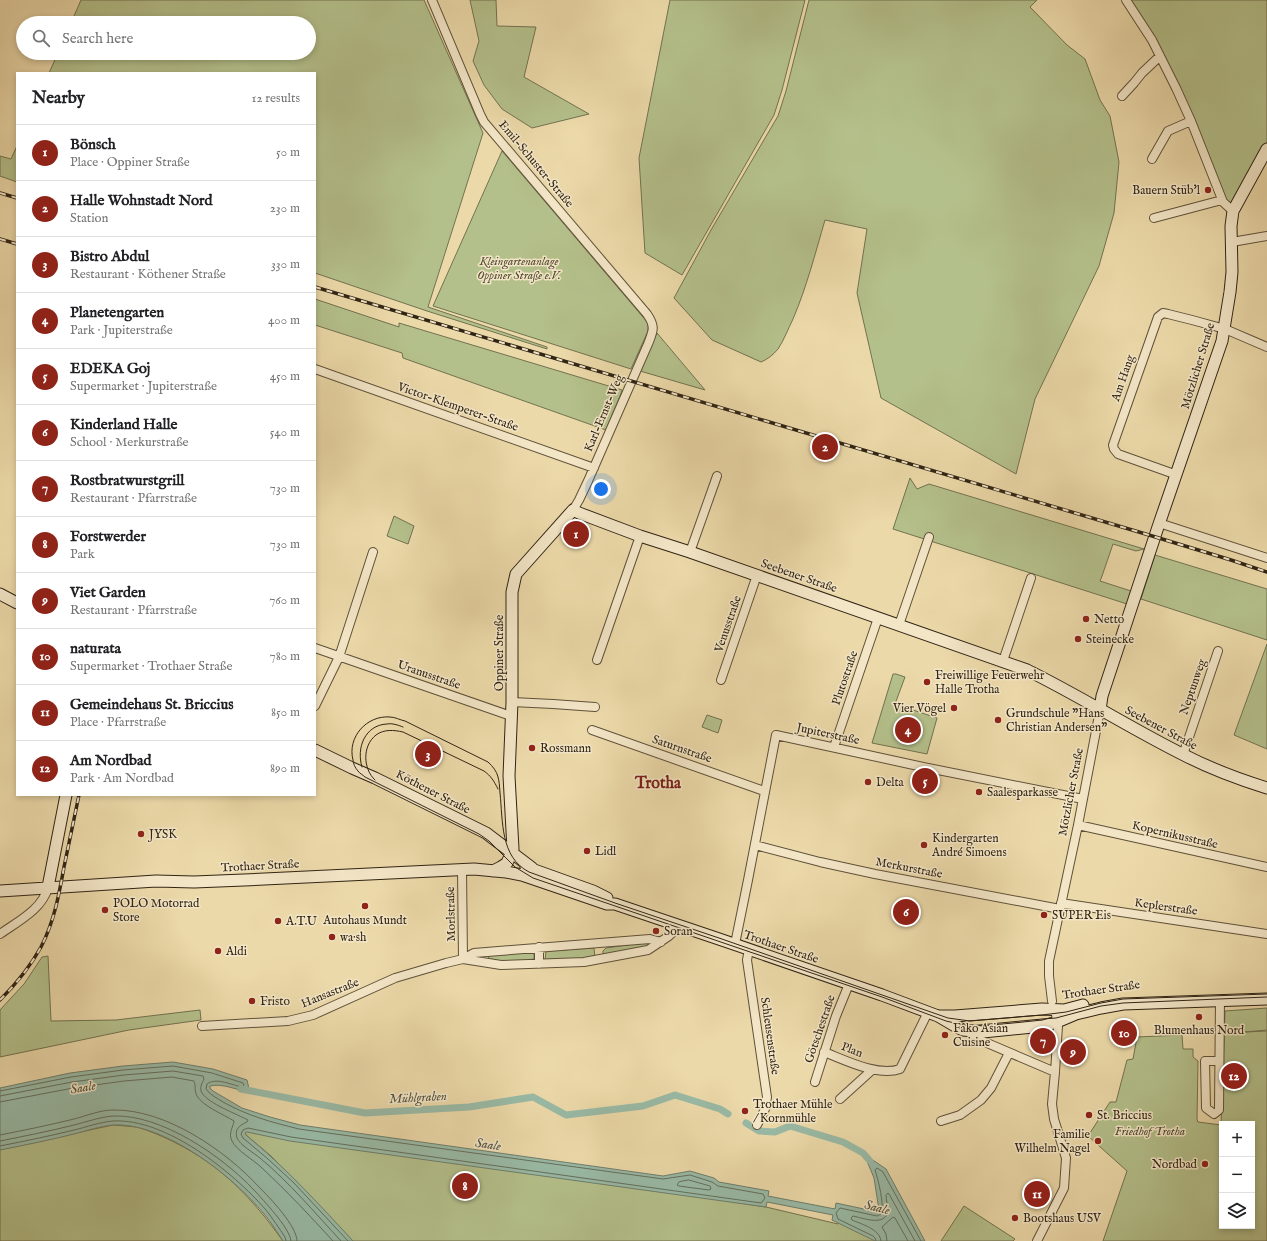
<!DOCTYPE html>
<meta charset="utf-8">
<style>
body{margin:0;font-family:"IM FELL English",serif;background:#f2f2f2;color:#202124}
.controls{position:absolute;right:12px;bottom:12px;display:grid;overflow:hidden;border-radius:0px;box-shadow:0 2px 6px #0003}
.controls button{width:36px;height:36px;display:grid;place-items:center;padding:0;border:0;border-bottom:1px solid #e0e0e0;background:#fff;color:#202124;font:20px sans-serif}
.you{position:absolute;left:601px;top:489px;width:14px;height:14px;margin:-10px;border:3px solid #fff;border-radius:50%;background:#1a73e8;box-shadow:0 0 0 6px #1a73e833}
.badge{display:grid;place-items:center;width:26px;height:26px;border-radius:50%;background:#8f2418;color:#fff;font-size:13px;font-weight:700}
.pin{position:absolute;translate:-50% -50%;border:2px solid #fff;box-shadow:0 1px 4px #0006}
.list{margin:0;padding:0;list-style:none}
h2{display:flex;justify-content:space-between;align-items:center;height:52px;margin:0;padding:0 16px;font-size:17px}
h2 small{font-size:13px;font-weight:400;color:#757577}
.list li{display:grid;grid-template-columns:26px 1fr auto;gap:12px;align-items:center;box-sizing:border-box;height:56px;padding:0 16px;border-top:1px solid #e0e0e0}
.list b{display:block;font-size:15px;white-space:nowrap}
.list p{margin:0;font-size:13px;white-space:nowrap;color:#757577}
.list em{font-size:13px;font-style:normal;color:#757577}
.icon{flex:none;width:22px;height:22px;fill:none;stroke:currentColor;stroke-width:2;stroke-linecap:round;stroke-linejoin:round}
.map{position:relative;flex:none;width:1267px;height:1241px;overflow:hidden}
.search{position:absolute;background:#fff;box-shadow:0 2px 6px #0003;left:16px;top:16px;width:300px;height:44px;display:flex;align-items:center;gap:10px;box-sizing:border-box;padding:0 14px;border-radius:22px;color:#757577;font-size:15px}
.panel{position:absolute;background:#fff;box-shadow:0 2px 6px #0003;left:16px;top:72px;width:300px;height:724px;border-radius:0px}
.map>svg:first-child{display:block}
.green{fill:#b4c08b;stroke:#727250;fill-rule:evenodd}
.water{fill:#99baa6;stroke:#6f7e6c}
.lines{fill:none;stroke-linecap:round;stroke-linejoin:round}
.shore{stroke:#646f5d;stroke-width:1}
.canal{stroke:#99baa6;stroke-width:7}
.street-casing{stroke:#5f5139;stroke-width:10}
.secondary-casing{stroke:#302414;stroke-width:13}
.street{stroke:#f3e6c7;stroke-width:8}
.secondary{stroke:#f3e6c7;stroke-width:11}
.tram{stroke:#302414;stroke-width:1}
.rail-casing{stroke:#302414;stroke-width:3.5}
.rail{stroke:#f3e6c7;stroke-width:2;stroke-dasharray:6;stroke-linecap:butt}
.poi-dot{fill:#8f2418;stroke:#f3e6c7;stroke-width:1.5}
.labels{text-anchor:middle;dominant-baseline:central;stroke-width:3;stroke-linejoin:round;paint-order:stroke}
.street-label{font-size:12px;fill:#302414;stroke:#f3e6c7}
.poi-label{font-size:12px;fill:#302414;stroke:#f3e6c7;text-anchor:start}
.park-label{font-size:12px;font-style:italic;fill:#514b32;stroke:#f3e6c7}
.water-label{font-size:13px;font-style:italic;fill:#505140;stroke:#f3e6c7}
.district-label{font-size:16px;font-weight:bold;fill:#7a1f14;stroke:#f3e6c7}
</style>
<div class="map">
<svg width="1267" height="1241" viewBox="0 0 1267 1241">
<rect width="100%" height="100%" fill="#ecd9a9"/>
<filter id="stains"><feTurbulence type="fractalNoise" baseFrequency=".005" numOctaves="4"/><feColorMatrix values="0 0 0 0 .2 0 0 0 0 .09 0 0 0 0 .02 0 0 0 .5 -.17"/></filter>
<radialGradient id="worn" r=".72"><stop offset=".6" stop-color="#630" stop-opacity="0"/><stop offset="1" stop-color="#630" stop-opacity=".3"/></radialGradient>
<path class="green" d="M81,0h343l59,133 -55,174 119,40v2l-120,-38 -112,-38v-200h-266l9,-20h251v-30h-238z
M470,0h26l1,26 39,1 -12,50 65,37 -57,14 -30,-19 -18,-24 -11,-24 6,-20z
M670,0h135l-23,90 -8,25 -92,160 -37,-22 -6,-95z
M809,0h228l-7,7 37,38 18,14 15,41 10,16 9,46 -5,51 -15,53 -64,133 -19,75 -135,-76 -24,-105 10,-64 -42,-9c-10,34 -18,66 -32,99 -5,10 -9,21 -15,30 -5,6 -10,10 -17,13l-49,-22 -38,-42 37,-68 67,-114 8,-25z
M1128,0h139v144l-34,63 -7,-5 -33,-82z
M17,146v36l-17,-6v-20l11,3z
M502,151l146,172v8l-17,38 -198,-63z
M315,299l84,28v-4l223,67v1l-16,39 -203,-72 -1,-5 -87,-28z
M657,333l48,57 -65,-19z
M910,478l7,11 12,-5 215,65 -8,2 -23,-7 -11,32 -2,5 31,10 -4,13 -234,-75z
M394,516l20,10 -6,18 -21,-8z
M1155,555l112,34v51l-126,-41z
M1267,644v105l-33,-14z
M893,674h3l9,3 -10,27 42,14 -10,36 -55,-11z
M707,715l15,5 -4,13 -16,-6z
M648,942l6,1 -5,4 -41,9 -5,-2v-3l3,-3z
M594,948l1,9 -13,2 -37,1 1,-9z
M534,952v9l-39,1 -7,-3 1,-3 3,-2z
M48,956l3,65 65,-1 84,-10 1,10 -72,10 -129,27v-47l24,-26 18,-27z
M1267,1008v22l-22,2 22,-1v210h-164l24,-70 -39,-35 22,-34h6l11,-42 6,-1 4,-22 45,-2 1,14h10v8l5,4 -1,58 1,3 23,3 4,-114zM1222,1124h30v102h-30z
M113,1125c8,1 16,1 24,2 13,4 25,9 37,15 48,24 78,56 109,99h-283v-92z
M234,1125l532,82 72,17 2,-5 39,22h-526l-82,-85 -25,-21 -1,-2z
M964,1206l51,33 -2,2h-72z"/>
<path class="water" d="M173,1062l40,7 34,11 3,13c-12,-3 -28,-10 -40,-7v2l3,3 29,17 28,9 30,8 363,51 27,-5 24,7 5,4 50,9 -1,5 67,13 1,-6 42,9 1,-2 -5,-32 -10,-24 22,15 39,72h-50l-43,-21 1,-5 -66,-13 -1,5 -476,-66 -43,-9 -2,1 1,2c40,33 72,68 107,106h-70c-6,-9 -12,-19 -19,-27 -31,-38 -100,-92 -151,-89 -12,1 -27,6 -39,9 -24,6 -49,11 -74,16v-62l70,-15 53,-7z"/>
<g class="lines">
<path class="shore" d="M0,1091l71,-14 52,-7 50,-4 39,7 31,10 1,2 -2,2c-10,-2 -26,-10 -35,-3l-1,5c4,6 11,9 17,13 25,14 48,20 76,27l364,50 27,-4 22,7 6,4 45,8 2,4 -3,4 -1,1 -470,-66 -43,-9 -5,2 -2,4 2,4 25,21 26,24 54,58
M0,1096l72,-14 52,-7 49,-4 30,5 1,3c-2,4 -5,9 -2,14 7,11 35,21 46,27l-1,2c-7,3 -13,7 -10,16 3,7 17,15 23,20 29,24 55,55 81,83
M0,1102l73,-14 51,-7 48,-4 22,4c2,4 0,10 3,15 7,11 26,18 37,25 -1,7 -6,12 -2,20 5,10 22,19 30,27 25,23 48,48 71,73
M0,1135c25,-5 50,-10 74,-16 12,-3 26,-9 39,-9 52,-1 112,40 146,77 11,11 38,39 38,54
M0,1141c25,-5 50,-10 74,-16 12,-3 26,-8 39,-9 48,-2 109,40 141,74 9,10 36,38 37,51
M0,1146c25,-5 50,-10 74,-16 13,-3 26,-8 39,-9 53,-3 120,51 153,89 7,9 13,18 19,27l1,4
M689,1180l21,6 1,3 -2,1 -30,-4 -2,-1 2,-3z
M876,1241l-1,-3 -2,-2 -35,-17 -2,-6 4,-5 37,8 4,-2c4,-8 -3,-35 -6,-44l2,-2 6,4 38,69
M881,1241c-1,-12 -20,-17 -29,-21l-1,-2 2,-2c10,2 32,11 35,-5 0,-5 -2,-11 -2,-16l2,-2 1,1 26,47
M887,1241l-1,-7 -4,-7 11,-10 2,1 13,23"/>
<path class="canal" d="M241,1089l124,24 104,-6 64,-10 33,18 77,-9 32,-11 45,14 8,5
M746,1123l13,8 16,1 15,-6 53,16 20,11 7,8"/>
<g class="street-casing">
<path id="street" d="M432,0l48,114 4,8 163,192c9,13 6,17 1,30l-60,137 -9,19 -6,10
M1126,0l26,40 24,48 15,33 32,81 10,9
M1122,96l12,-13 8,-10 18,-17
M1152,159l16,-28 23,-10
M1154,218l68,-18
M1232,242l35,-6
M315,369l279,99
M1177,475l-59,-21 -4,-5 -1,-4 45,-128 5,-4 5,1 24,6 33,9 42,18
M1159,523l108,35
M690,552l27,-76
M899,625l30,-88
M315,648l196,68
M597,660l43,-124
M1003,661l28,-83
M721,680l36,-105
M512,702l41,2 42,3
M315,706l24,-49 34,-105
M592,730l172,61
M834,747l44,-129
M1183,755l35,-104
M1078,825l189,42
M755,845l65,17 55,12 185,35
M462,869l1,90
M1061,903l206,31
M0,934c17,-12 43,-25 48,-47
M735,944l13,-64 28,-145 147,32 160,32
M749,949l-2,11 20,137 -2,12 -8,16
M463,959l38,6 83,-3 64,-12 21,-14 6,-6 2,-5
M539,964v-17
M1052,1001l-3,-25v-15l29,-136 22,-115
M202,1026l86,-5 25,-6 82,-37 51,-15 17,-4 11,-6 176,-14 11,3
M970,1031l4,5 6,4 75,32
M824,1052c21,8 54,25 76,17l28,-57
M1219,1061h-14l1,47 8,6 5,-4 1,-110
M815,1082l21,-66 13,-32
M840,1099l32,-29
M941,1121l19,-6 21,-15 10,-12 18,-35
M1037,1241l27,-53 2,-30 -12,-39 -2,-15 3,-32 3,-46 -3,-17"/>
</g>
<g class="secondary-casing">
<path id="secondary" d="M0,594l17,9
M1100,710l2,-14 56,-169 64,-186 8,-49 2,-20 -1,-46 2,-15 34,-62
M315,750l37,18 23,10 111,55 46,35
M526,867l67,24 14,7
M493,871l8,-4 6,-4 6,-14 -4,-73 3,-74v-110l4,-18 57,-64 6,3 61,23 50,16 337,118c53,26 103,58 155,84 27,14 56,25 85,34
M48,887l18,-92
M0,891l156,-10 38,1 50,-2 230,-11 32,3 16,3 85,29h8l104,35 163,56 56,21 17,10 8,4 20,2 60,-6 14,-4 19,-8 25,-6 22,-4 144,-5
M939,1016h16l87,-7 22,1 19,-5"/>
</g>
<use href="#street" class="street"/>
<use href="#secondary" class="secondary"/>
<path class="tram" d="M362,767c-6,-19 3,-42 25,-43 5,-1 11,1 16,3
M375,780c-12,-11 -13,-34 1,-45 8,-6 18,-5 27,-3l81,39c7,5 10,10 14,18
M1267,994l-144,5 -22,4 -35,9 -24,3 -72,6 -22,-3 -229,-80 -104,-35 -86,-31c-29,-15 -26,-51 -29,-79 -1,-14 -1,-21 -12,-31l-83,-41c-5,-1 -10,-4 -15,-4 -23,-2 -43,20 -37,43 0,3 2,8 5,11 1,2 5,4 7,6l114,57 10,7 26,26 18,11 349,119 64,24 13,3 10,2 73,-7 14,-1 45,-12 22,-3 144,-6"/>
<g class="rail-casing">
<path id="rail" d="M0,193l17,5
M0,239l17,5
M315,287l834,248 82,25 36,12
M0,1000c16,-16 30,-33 41,-53 13,-25 18,-52 23,-80 5,-24 10,-48 15,-72"/>
</g>
<use href="#rail" class="rail"/>
</g>
<g class="poi-dot">
<circle cx="1208" cy="190" r="4"/>
<circle cx="1086" cy="619" r="4"/>
<circle cx="1078" cy="639" r="4"/>
<circle cx="927" cy="682" r="4"/>
<circle cx="954" cy="708" r="4"/>
<circle cx="998" cy="720" r="4"/>
<circle cx="532" cy="748" r="4"/>
<circle cx="868" cy="782" r="4"/>
<circle cx="979" cy="792" r="4"/>
<circle cx="141" cy="834" r="4"/>
<circle cx="924" cy="845" r="4"/>
<circle cx="587" cy="851" r="4"/>
<circle cx="365" cy="906" r="4"/>
<circle cx="105" cy="910" r="4"/>
<circle cx="1044" cy="915" r="4"/>
<circle cx="278" cy="921" r="4"/>
<circle cx="656" cy="931" r="4"/>
<circle cx="332" cy="937" r="4"/>
<circle cx="218" cy="951" r="4"/>
<circle cx="252" cy="1001" r="4"/>
<circle cx="1199" cy="1017" r="4"/>
<circle cx="945" cy="1035" r="4"/>
<circle cx="745" cy="1111" r="4"/>
<circle cx="1089" cy="1115" r="4"/>
<circle cx="1098" cy="1141" r="4"/>
<circle cx="1205" cy="1164" r="4"/>
<circle cx="1015" cy="1218" r="4"/>
</g>
<g class="labels">
<g class="street-label">
<text transform="translate(536 164) rotate(50)">Emil-Schuster-Straße</text>
<text transform="translate(1198 366) rotate(-73)">Mötzlicher Straße</text>
<text transform="translate(1123 378) rotate(-71)">Am Hang</text>
<text transform="translate(458 407) rotate(19)">Victor-Klemperer-Straße</text>
<text transform="translate(604 413) rotate(-67)">Karl-Ernst-Weg</text>
<text transform="translate(799 576) rotate(19)">Seebener Straße</text>
<text transform="translate(728 624) rotate(-71)">Venusstraße</text>
<text transform="translate(499 653) rotate(-90)">Oppiner Straße</text>
<text transform="translate(429 675) rotate(19)">Uranusstraße</text>
<text transform="translate(845 678) rotate(-71)">Plutostraße</text>
<text transform="translate(1193 687) rotate(-71)">Neptunweg</text>
<text transform="translate(1161 728) rotate(28)">Seebener Straße</text>
<text transform="translate(828 734) rotate(12)">Jupiterstraße</text>
<text transform="translate(682 749) rotate(19)">Saturnstraße</text>
<text transform="translate(433 792) rotate(27)">Köthener Straße</text>
<text transform="translate(1071 792) rotate(-79)">Mötzlicher Straße</text>
<text transform="translate(1175 835) rotate(13)">Kopernikusstraße</text>
<text transform="translate(260 866) rotate(-3)">Trothaer Straße</text>
<text transform="translate(909 868) rotate(11)">Merkurstraße</text>
<text transform="translate(1166 907) rotate(8)">Keplerstraße</text>
<text transform="translate(451 914) rotate(-91)">Morlstraße</text>
<text transform="translate(781 947) rotate(19)">Trothaer Straße</text>
<text transform="translate(1101 990) rotate(-8)">Trothaer Straße</text>
<text transform="translate(330 993) rotate(-22)">Hansastraße</text>
<text transform="translate(820 1029) rotate(-71)">Götschestraße</text>
<text transform="translate(770 1036) rotate(82)">Schleusenstraße</text>
<text transform="translate(852 1050) rotate(21)">Plan</text>
</g>
<g class="poi-label">
<text x="1200" y="190" text-anchor="end">Bauern Stüb'l</text>
<text x="1094" y="619">Netto</text>
<text x="1086" y="639">Steinecke</text>
<text x="935" y="675">Freiwillige Feuerwehr<tspan x="935" dy="14">Halle Trotha</tspan></text>
<text x="946" y="708" text-anchor="end">Vier Vögel</text>
<text x="1006" y="713">Grundschule "Hans<tspan x="1006" dy="14">Christian Andersen"</tspan></text>
<text x="540" y="748">Rossmann</text>
<text x="876" y="782">Delta</text>
<text x="987" y="792">Saalesparkasse</text>
<text x="149" y="834">JYSK</text>
<text x="932" y="838">Kindergarten<tspan x="932" dy="14">André Simoens</tspan></text>
<text x="595" y="851">Lidl</text>
<text x="113" y="903">POLO Motorrad<tspan x="113" dy="14">Store</tspan></text>
<text x="1052" y="915">SUPER Eis</text>
<text x="365" y="920" text-anchor="middle">Autohaus Mundt</text>
<text x="286" y="921">A.T.U</text>
<text x="664" y="931">Soran</text>
<text x="340" y="937">wa·sh</text>
<text x="226" y="951">Aldi</text>
<text x="260" y="1001">Fristo</text>
<text x="953" y="1028">Fako Asian<tspan x="953" dy="14">Cuisine</tspan></text>
<text x="1199" y="1030" text-anchor="middle">Blumenhaus Nord</text>
<text x="753" y="1104">Trothaer Mühle<tspan x="753" dy="14">/ Kornmühle</tspan></text>
<text x="1097" y="1115">St. Briccius</text>
<text x="1090" y="1134" text-anchor="end">Familie<tspan x="1090" dy="14">Wilhelm Nagel</tspan></text>
<text x="1197" y="1164" text-anchor="end">Nordbad</text>
<text x="1023" y="1218">Bootshaus USV</text>
</g>
<g class="park-label">
<text x="519" y="261">Kleingartenanlage<tspan x="519" dy="14">Oppiner Straße e.V.</tspan></text>
<text x="1150" y="1131">Friedhof Trotha</text>
</g>
<g class="water-label">
<text transform="translate(83 1088) rotate(-10)">Saale</text>
<text transform="translate(418 1098) rotate(-3)">Mühlgraben</text>
<text transform="translate(488 1145) rotate(8)">Saale</text>
<text transform="translate(877 1208) rotate(14)">Saale</text>
</g>
<g class="district-label">
<text x="658" y="784">Trotha</text>
</g>
</g>
<rect width="100%" height="100%" filter="url(#stains)"/>
<rect width="100%" height="100%" fill="url(#worn)"/>
</svg>
<div class="controls">
<button>+</button>
<button>−</button>
<button><svg class="icon" aria-label="layers" viewBox="0 0 24 24"><path d="M12 4l9 5-9 5-9-5zM3 14l9 5 9-5"/></svg></button>
</div>
<div class="you"></div>
<div class="pin badge" style="left:576px;top:534px">1</div>
<div class="pin badge" style="left:825px;top:447px">2</div>
<div class="pin badge" style="left:428px;top:754px">3</div>
<div class="pin badge" style="left:908px;top:730px">4</div>
<div class="pin badge" style="left:925px;top:781px">5</div>
<div class="pin badge" style="left:906px;top:912px">6</div>
<div class="pin badge" style="left:1043px;top:1041px">7</div>
<div class="pin badge" style="left:465px;top:1186px">8</div>
<div class="pin badge" style="left:1073px;top:1052px">9</div>
<div class="pin badge" style="left:1124px;top:1033px">10</div>
<div class="pin badge" style="left:1037px;top:1194px">11</div>
<div class="pin badge" style="left:1234px;top:1076px">12</div>
<div class="search"><svg class="icon" aria-label="search" viewBox="0 0 24 24"><circle cx="10" cy="10" r="6"/><path d="M15 15l6 6"/></svg>Search here</div>
<section class="panel">
<h2>Nearby<small>12 results</small></h2>
<ul class="list">
<li><span class="badge">1</span><div><b>Bönsch</b><p>Place · Oppiner Straße</p></div><em>50 m</em></li>
<li><span class="badge">2</span><div><b>Halle Wohnstadt Nord</b><p>Station</p></div><em>230 m</em></li>
<li><span class="badge">3</span><div><b>Bistro Abdul</b><p>Restaurant · Köthener Straße</p></div><em>330 m</em></li>
<li><span class="badge">4</span><div><b>Planetengarten</b><p>Park · Jupiterstraße</p></div><em>400 m</em></li>
<li><span class="badge">5</span><div><b>EDEKA Goj</b><p>Supermarket · Jupiterstraße</p></div><em>450 m</em></li>
<li><span class="badge">6</span><div><b>Kinderland Halle</b><p>School · Merkurstraße</p></div><em>540 m</em></li>
<li><span class="badge">7</span><div><b>Rostbratwurstgrill</b><p>Restaurant · Pfarrstraße</p></div><em>730 m</em></li>
<li><span class="badge">8</span><div><b>Forstwerder</b><p>Park</p></div><em>730 m</em></li>
<li><span class="badge">9</span><div><b>Viet Garden</b><p>Restaurant · Pfarrstraße</p></div><em>760 m</em></li>
<li><span class="badge">10</span><div><b>naturata</b><p>Supermarket · Trothaer Straße</p></div><em>780 m</em></li>
<li><span class="badge">11</span><div><b>Gemeindehaus St. Briccius</b><p>Place · Pfarrstraße</p></div><em>850 m</em></li>
<li><span class="badge">12</span><div><b>Am Nordbad</b><p>Park · Am Nordbad</p></div><em>890 m</em></li>
</ul>
</section>
</div>
